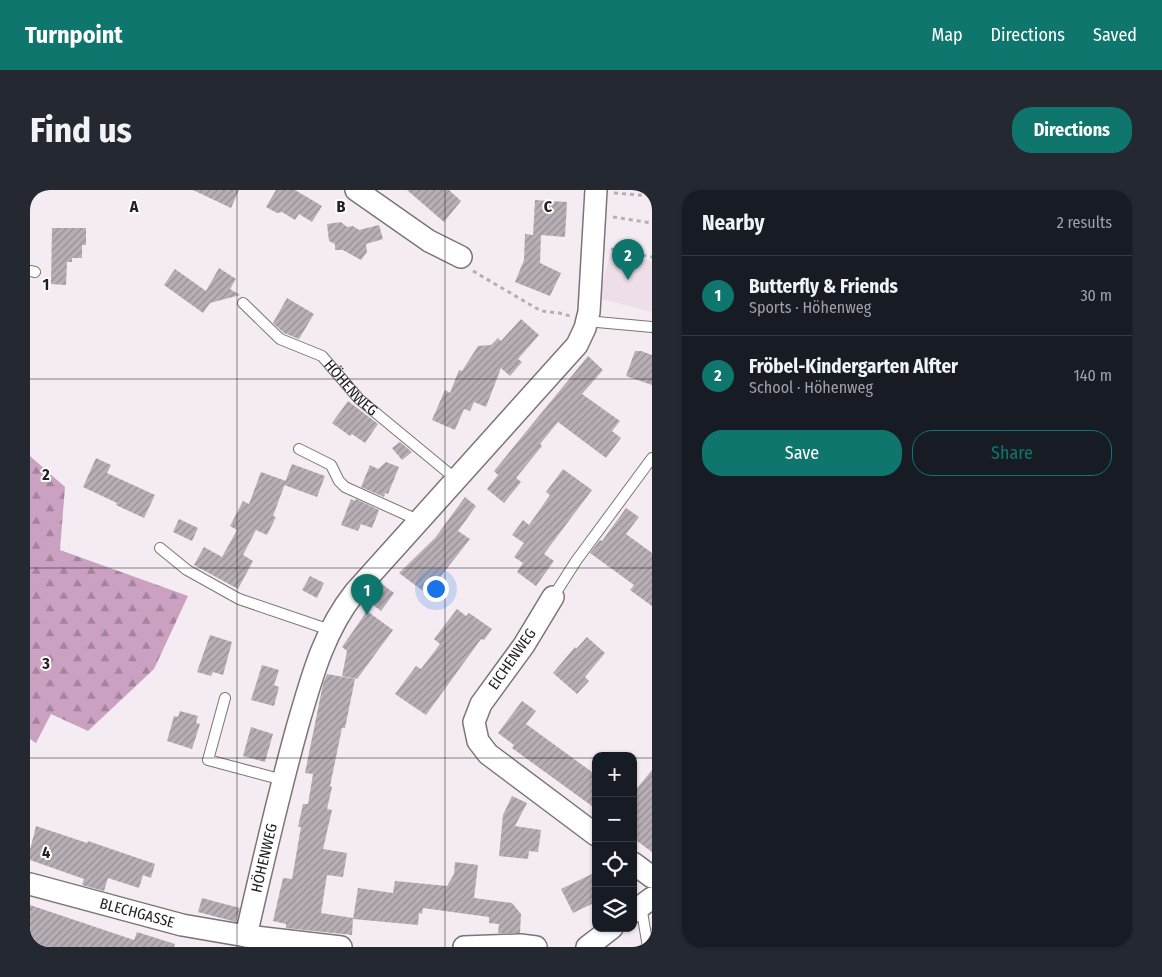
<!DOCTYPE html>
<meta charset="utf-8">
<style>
body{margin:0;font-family:"Fira Sans Condensed",sans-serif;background:#242831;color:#f1f3f6}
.controls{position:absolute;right:15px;bottom:15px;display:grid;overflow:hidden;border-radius:10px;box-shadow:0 1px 4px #0004}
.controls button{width:45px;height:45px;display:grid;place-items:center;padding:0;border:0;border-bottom:1px solid #363941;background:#171b24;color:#f1f3f6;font:25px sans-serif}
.you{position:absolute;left:405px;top:398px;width:18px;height:18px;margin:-12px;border:4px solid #fff;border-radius:50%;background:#1a73e8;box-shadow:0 0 0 8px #1a73e833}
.badge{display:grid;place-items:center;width:32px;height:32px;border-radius:50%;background:#0f766e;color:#fff;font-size:16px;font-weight:700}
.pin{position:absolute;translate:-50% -41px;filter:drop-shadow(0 1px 2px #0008)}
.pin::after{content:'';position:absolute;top:26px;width:18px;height:15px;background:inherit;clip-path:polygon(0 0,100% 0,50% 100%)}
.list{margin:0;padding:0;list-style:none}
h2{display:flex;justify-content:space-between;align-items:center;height:65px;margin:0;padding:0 20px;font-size:21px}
h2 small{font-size:16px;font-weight:400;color:#9ea1a6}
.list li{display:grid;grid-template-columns:32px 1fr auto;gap:15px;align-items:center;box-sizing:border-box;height:80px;padding:0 20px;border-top:1px solid #363941}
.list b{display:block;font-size:19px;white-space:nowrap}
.list p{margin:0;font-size:16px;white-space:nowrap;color:#9ea1a6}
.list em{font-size:16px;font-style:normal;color:#9ea1a6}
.actions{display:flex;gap:10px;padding:15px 20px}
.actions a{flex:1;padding:11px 0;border:1px solid #0f766e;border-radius:20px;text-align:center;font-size:18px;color:#0f766e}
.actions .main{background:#0f766e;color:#fff}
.icon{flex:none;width:28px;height:28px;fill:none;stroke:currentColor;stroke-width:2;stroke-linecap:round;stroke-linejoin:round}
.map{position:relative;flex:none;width:622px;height:757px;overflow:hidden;border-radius:20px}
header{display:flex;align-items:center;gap:30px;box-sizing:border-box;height:70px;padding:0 25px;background:#0f766e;color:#fff}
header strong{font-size:24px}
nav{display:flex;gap:28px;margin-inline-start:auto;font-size:18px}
.intro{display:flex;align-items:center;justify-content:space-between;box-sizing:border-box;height:120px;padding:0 30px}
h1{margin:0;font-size:35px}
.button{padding:12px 22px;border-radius:20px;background:#0f766e;color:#fff;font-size:18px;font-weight:700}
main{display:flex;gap:30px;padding:0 30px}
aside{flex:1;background:#171b24;border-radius:20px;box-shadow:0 1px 4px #0004}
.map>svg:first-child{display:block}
.built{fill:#eddee9}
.forest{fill:url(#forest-firs)}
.building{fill:url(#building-hatch)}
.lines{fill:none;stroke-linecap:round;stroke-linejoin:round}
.lane-casing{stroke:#7c747a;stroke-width:12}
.street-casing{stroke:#7c747a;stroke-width:24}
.path{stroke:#b5aeb3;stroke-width:3;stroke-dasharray:4 4;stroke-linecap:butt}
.lane{stroke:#fff;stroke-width:10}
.street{stroke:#fff;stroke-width:21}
.grid{fill:none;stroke:#232022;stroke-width:1;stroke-opacity:0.55}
.labels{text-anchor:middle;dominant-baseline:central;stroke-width:4;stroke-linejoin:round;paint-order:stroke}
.street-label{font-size:15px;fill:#232022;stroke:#fff}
.grid-label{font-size:16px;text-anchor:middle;font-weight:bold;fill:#232022;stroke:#fff;stroke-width:4;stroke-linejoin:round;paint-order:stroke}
</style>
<header>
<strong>Turnpoint</strong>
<nav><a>Map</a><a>Directions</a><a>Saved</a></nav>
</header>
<div class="intro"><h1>Find us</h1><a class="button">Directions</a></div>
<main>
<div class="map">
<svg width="622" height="757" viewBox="0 0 622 757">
<defs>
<pattern id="forest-firs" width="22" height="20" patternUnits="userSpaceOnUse" patternTransform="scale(1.25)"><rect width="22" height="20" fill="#cba1c2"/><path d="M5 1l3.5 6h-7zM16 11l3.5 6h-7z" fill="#a4839d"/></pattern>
<pattern id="building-hatch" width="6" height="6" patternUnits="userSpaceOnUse" patternTransform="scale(1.25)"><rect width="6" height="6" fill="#b8afb6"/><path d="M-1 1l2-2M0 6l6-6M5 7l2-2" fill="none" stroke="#958e94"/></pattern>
</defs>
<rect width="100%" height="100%" fill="#f5ecf3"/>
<path class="built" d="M581,62l41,9v51l-54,-14z"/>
<path class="forest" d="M0,266l35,31 -5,63 128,46 -34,73 -66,62 -37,-17 -15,29 -6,-4z"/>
<path class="building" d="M163,0h46l-8,18z
M246,0h19l27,16 -10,16 -13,-8 -4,6 -13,-8 -5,1 -11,-6z
M377,0h42l12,11 -17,21z
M505,10l32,2 -2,35 -24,-2 -1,28 21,10 -11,23 -35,-14 9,-22 1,-26 8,1z
M311,32l6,5 6,-1 6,4 20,-5 4,14 -17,5 1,8 -6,8 -18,-10h-8v-6l-6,-3 -2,-17z
M22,38h34v17h-4v13h-10v4h-5l-1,23 -15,-1z
M189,78l17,11 -6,10 10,6 -30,8 -7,10 -39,-28 11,-16 31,22z
M257,108l27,16 -15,25 -15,-6 -11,-10z
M491,129l18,16 -21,24 4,3 -12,14 -9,-8 -15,39 -12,-5 -4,9 -6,-2 -9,21 -23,-10 13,-30 5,3 9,-23 3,1 16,-25 13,-1 7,-7 3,3z
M605,161h6l11,4v30l-26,-9z
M558,166l15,14 -21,24 38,27 -8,10 9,7 -15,20 -48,-36 -18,22 2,2 -26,32 5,4 -17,21 -17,-14 11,-14 -4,-4z
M318,211l30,23 -13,19 -13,-9 -2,2 -18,-13z
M370,252l12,10 -10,8 -10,-12z
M66,268l15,7 -4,8 48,22 -11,23 -28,-13 1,-2 -34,-16z
M356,272l13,5 -11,27 -3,-1 -1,4 -23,-10 9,-22 8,4z
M262,274l33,12 -8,21 -33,-12z
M533,279l29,21 -48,64 10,7 -18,25 -19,-14 6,-9 -9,-6 10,-14 -12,-8 11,-15 6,5 21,-30 -4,-3z
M231,282l25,9 -13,35 3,1 -9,18 -11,-5 -13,25 10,6 -15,28 -44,-24 10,-18 18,10 15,-27 -7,-4 13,-25 6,3z
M435,307l11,9 -18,25 12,8 -43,55 -28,-21 36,-35z
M321,309l4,2 1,-2 23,11 -7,18 -11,-4 -3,7 -17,-6z
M596,318l13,9 -13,17 26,19v53l-22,-16 4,-5 -44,-32 10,-13 2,1z
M149,329l19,9 -6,13 -19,-9z
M280,386l14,7 -7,15 -15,-8z
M352,394l12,9 -13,18 -12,-9z
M427,419l9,7 3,-3 23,16 -8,11 -3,-1 -55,76 -31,-21 21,-28 5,3 19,-25 -6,-5z
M337,421l26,19 -36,49 -15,-3 5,-25 -5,-4z
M180,445l22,7 -9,33 -10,-3 -2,4 -14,-4z
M557,447l18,16 -20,24 4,4 -12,13 -24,-21 22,-26 1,2z
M232,475l17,5 -5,15 5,2 -5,19 -23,-6z
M297,484l28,5 -10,49h-3l-12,58 2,1 -5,22 5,1 -9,39 24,4 -4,24 -16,-2 -6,38 32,5 -1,17 -66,-7v-4l-13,-3 10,-43 9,1 9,-52h-3l5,-23h5l5,-30 -8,-1 18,-89z
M492,511l14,10 -10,13 70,51v34l-84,-61 2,-3 -16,-12z
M150,521l18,5 -2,7 4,1 -8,25 -25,-8 7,-25 4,1z
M221,537l22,7 -8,28 -22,-6z
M622,580v82l-19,-14v-45z
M482,606l15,7 -12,23 26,4 -3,22 -9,-1 -1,8 -29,-3 4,-41z
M6,636l51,17 1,-2 67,23 -4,14 -8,-3 -4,13 -31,-10 -4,13 -22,-6 2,-6 -54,-19v-10z
M425,672l23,3 -4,33 38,5 9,11 -1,19h-22l1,-9 -10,-1v-6l-66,-9 -1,6 -3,-1 -1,12 -65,-6 5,-31 35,5 2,-12 52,5 7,-12z
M566,682v30l-23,11 -12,-24z
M172,708l38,10 -4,14 -38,-10z
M0,715l104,35 3,-8 38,12 -1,3h-144z"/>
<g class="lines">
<g class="lane-casing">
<g id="lane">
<path d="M0,81l5,1"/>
<path id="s1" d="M213,113l37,36 42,17 37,43 98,81"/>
<path d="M556,131l66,6"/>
<path d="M269,259l32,16 8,16 6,6 75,34"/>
<path d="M130,358l27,22 52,29 91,31"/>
<path d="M523,407l23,-36 76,-103"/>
<path d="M195,508l-17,62 75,20"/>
<path d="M611,716l7,41"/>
</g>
</g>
<g class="street-casing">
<g id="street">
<path d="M326,0l73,51 32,16"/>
<path d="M523,407l-29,48 -43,59 -7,18 4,19 10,13 108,81"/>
<path d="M603,673l19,14"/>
<path id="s2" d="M0,694l152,41 64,11 95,11"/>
<path d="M603,722l19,-14"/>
<path id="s3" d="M216,746c16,-70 32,-139 51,-208 14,-48 26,-96 58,-136l222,-247 8,-17 4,-16 7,-122"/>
<path d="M434,757l56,-2 16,2"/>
<path d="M557,757l25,-19"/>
</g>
</g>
<path class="path" d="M584,3l38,3
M583,27l39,6
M581,59l41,8
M443,81l68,40 18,2 11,3
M138,757l4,-6"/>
<use href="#lane" class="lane"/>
<use href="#street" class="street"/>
</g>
<path class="grid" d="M207,0v757M415,0v757M0,189h622M0,378h622M0,568h566M603,568h19"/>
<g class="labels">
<g class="street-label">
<text stroke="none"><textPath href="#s1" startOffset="140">HÖHENWEG</textPath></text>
<text transform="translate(482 469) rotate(-55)">EICHENWEG</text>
<text stroke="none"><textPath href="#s3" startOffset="80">HÖHENWEG</textPath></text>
<text stroke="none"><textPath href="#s2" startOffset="111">BLECHGASSE</textPath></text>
</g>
</g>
<g class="grid-label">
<text x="104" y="22">A</text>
<text x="311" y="22">B</text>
<text x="518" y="22">C</text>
<text x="16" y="100">1</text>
<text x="16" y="290">2</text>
<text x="16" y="479">3</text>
<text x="16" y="668">4</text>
</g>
</svg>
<div class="controls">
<button>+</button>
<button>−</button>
<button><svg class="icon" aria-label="locate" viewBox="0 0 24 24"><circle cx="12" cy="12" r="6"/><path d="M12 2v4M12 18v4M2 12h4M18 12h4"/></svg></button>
<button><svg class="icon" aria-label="layers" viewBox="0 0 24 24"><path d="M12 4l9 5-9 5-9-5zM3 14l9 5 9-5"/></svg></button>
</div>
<div class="you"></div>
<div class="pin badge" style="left:337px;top:425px">1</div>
<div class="pin badge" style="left:598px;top:90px">2</div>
</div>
<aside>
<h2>Nearby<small>2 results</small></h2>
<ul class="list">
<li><span class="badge">1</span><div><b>Butterfly &amp; Friends</b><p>Sports · Höhenweg</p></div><em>30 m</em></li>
<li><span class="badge">2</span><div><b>Fröbel-Kindergarten Alfter</b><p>School · Höhenweg</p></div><em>140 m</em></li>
</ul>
<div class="actions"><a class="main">Save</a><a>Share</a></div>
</aside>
</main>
